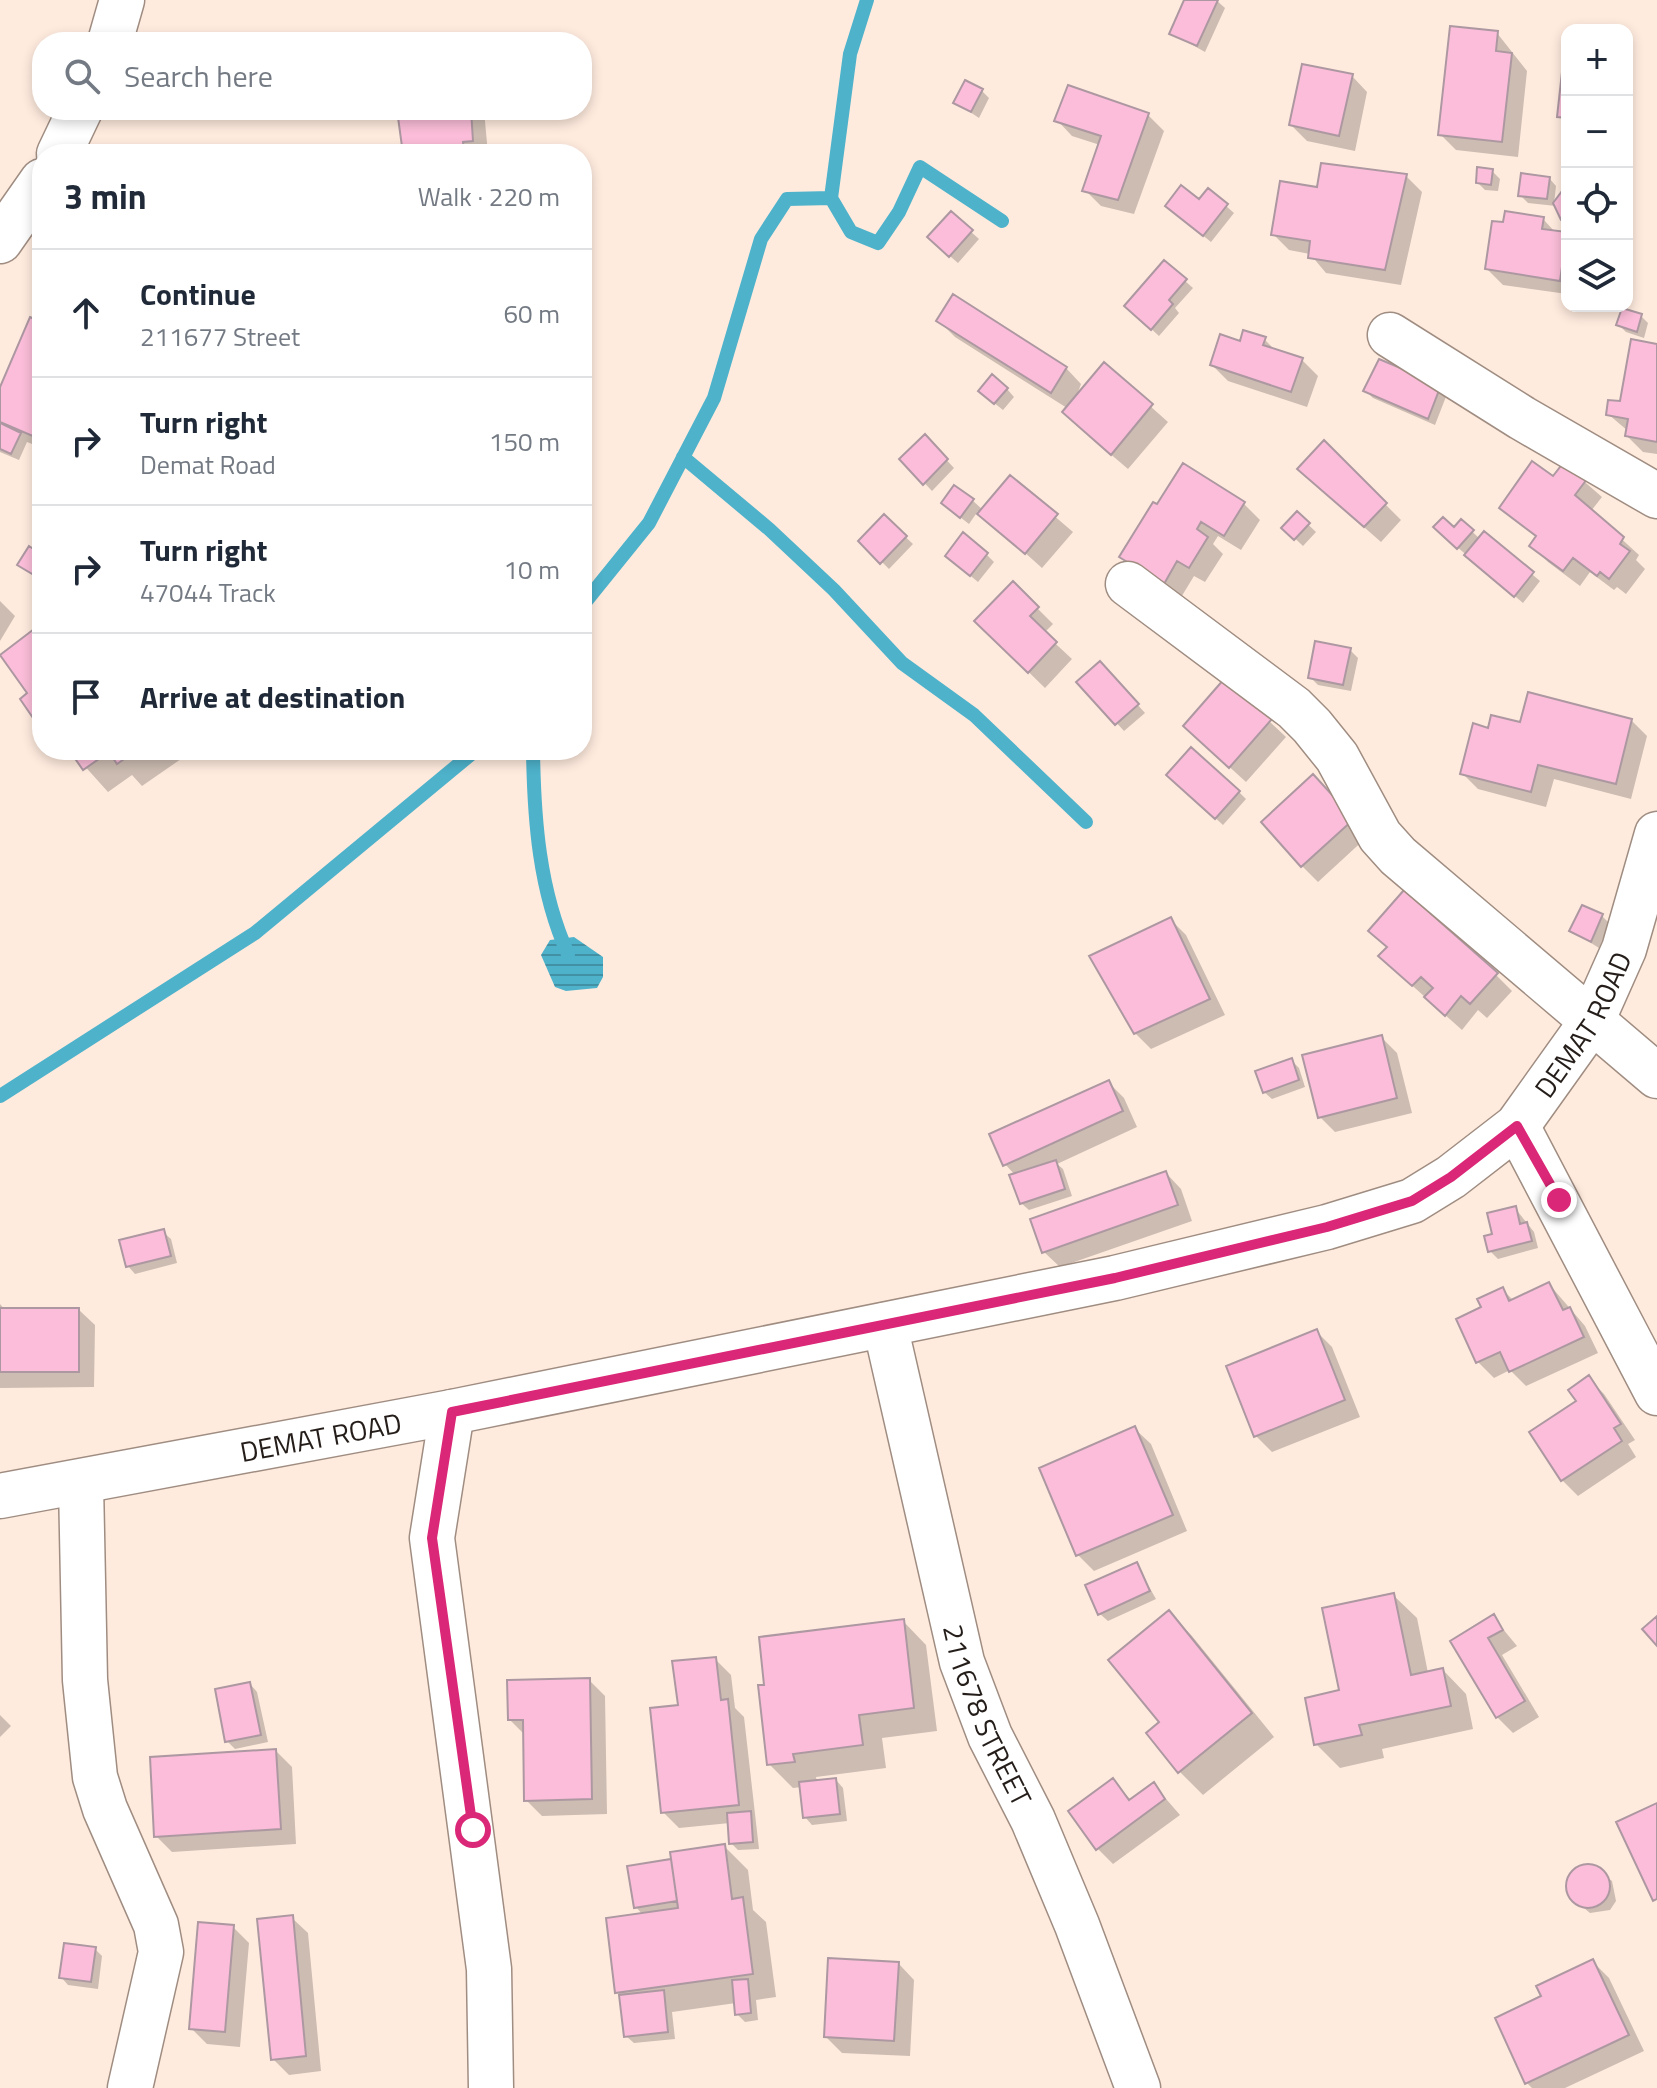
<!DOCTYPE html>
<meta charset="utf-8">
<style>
body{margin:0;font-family:"Titillium Web",sans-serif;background:#f2f2f3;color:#1f2937}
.controls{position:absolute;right:24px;top:24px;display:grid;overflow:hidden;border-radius:16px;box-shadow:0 4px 12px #0003}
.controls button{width:72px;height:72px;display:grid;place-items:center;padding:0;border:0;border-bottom:2px solid #e0e1e3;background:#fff;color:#1f2937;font:40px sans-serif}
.stop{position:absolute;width:24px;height:24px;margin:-18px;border:6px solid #db2777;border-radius:50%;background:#fff}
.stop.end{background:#db2777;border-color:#fff;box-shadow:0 2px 8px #0008}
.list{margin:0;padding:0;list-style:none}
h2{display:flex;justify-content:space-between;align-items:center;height:104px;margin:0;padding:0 32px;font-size:34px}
h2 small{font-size:26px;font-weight:400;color:#747a83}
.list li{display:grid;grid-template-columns:52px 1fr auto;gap:24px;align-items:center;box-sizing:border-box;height:128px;padding:0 32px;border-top:2px solid #e0e1e3}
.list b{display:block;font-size:30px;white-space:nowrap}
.list p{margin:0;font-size:26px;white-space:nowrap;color:#747a83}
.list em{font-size:26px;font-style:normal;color:#747a83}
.icon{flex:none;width:44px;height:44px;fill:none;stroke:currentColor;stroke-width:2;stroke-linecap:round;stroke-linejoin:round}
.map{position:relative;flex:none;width:1657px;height:2088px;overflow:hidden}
.search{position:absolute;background:#fff;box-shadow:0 4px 12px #0003;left:32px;top:32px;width:560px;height:88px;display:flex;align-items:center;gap:20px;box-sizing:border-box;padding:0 28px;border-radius:32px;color:#747a83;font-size:30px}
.panel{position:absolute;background:#fff;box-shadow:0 4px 12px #0003;left:32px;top:144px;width:560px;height:616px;border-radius:32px}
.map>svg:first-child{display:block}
.water{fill:url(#water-rules)}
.shadow{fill:#0003}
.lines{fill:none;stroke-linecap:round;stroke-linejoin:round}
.stream{stroke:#4eb2cb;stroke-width:14}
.building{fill:#fbbdd9;stroke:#ad98a2;stroke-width:2}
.minor-casing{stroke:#a08d82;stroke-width:47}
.tertiary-casing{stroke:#a08d82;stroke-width:47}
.minor{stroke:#fff;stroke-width:44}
.tertiary{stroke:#fff;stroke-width:44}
.route{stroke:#db2777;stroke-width:10}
.labels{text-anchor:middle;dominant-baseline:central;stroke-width:8;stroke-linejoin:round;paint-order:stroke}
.street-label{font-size:28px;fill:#241d19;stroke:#ffebde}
</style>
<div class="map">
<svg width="1657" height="2088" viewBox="0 0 1657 2088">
<defs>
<pattern id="water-rules" width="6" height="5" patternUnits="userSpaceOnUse" patternTransform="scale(2)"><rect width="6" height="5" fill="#4eb2cb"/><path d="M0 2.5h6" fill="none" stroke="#4190a4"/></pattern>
</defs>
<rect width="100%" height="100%" fill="#ffebde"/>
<path class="water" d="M574,937l29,20v20l-6,11 -31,3 -11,-4 -14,-32 9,-15z"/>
<path class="shadow" d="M1186,0h30l9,8 -20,44 -34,-19z
M1497,33l30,38 -9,86 -62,-7 -16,-16z
M1352,76l15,16 -12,59 -48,-10 -16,-16z
M982,91l7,7 -10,20 -24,-16z
M399,110h85l4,44h-83z
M1148,115l16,16 -30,83 -33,-8 -16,-16 15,-45 -28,-9 -15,-16z
M1492,171l8,8 -2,12 -13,-1 -7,-7z
M1406,176l16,16 -21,93 -75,-12 -16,-19 -21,-4 -16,-16 46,-44z
M1549,178l7,8 -2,18 13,-15v35l-11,-18 -28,-3 -8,-8z
M1200,202l26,4 8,7 -23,29 -36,-29z
M951,214l28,25 -21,24 -21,-18z
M1543,219l13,14 11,2v59l-64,-9 -16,-16z
M1185,281l8,7 -18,20 4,5 -20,23 -25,-23z
M1641,316l7,7 -4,15 -18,-6 -7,-7z
M939,321l127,47 15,16 -5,14 28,-33 64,57 -40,47 -48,-41 -13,-20 -112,-71z
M42,325v123l-15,-6 -8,18 -19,-8v-60z
M1264,339l13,13 25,8 16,16 -11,31 -79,-26 -16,-16 29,-22z
M1657,346v108l-14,-2 -16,-16 1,-5 -20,-17 13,-10z
M1440,386l7,8 -12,31 -62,-27 -7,-7z
M1007,389l7,8 -11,13 -15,-12z
M925,437l29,31 -22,23 -30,-32z
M1324,443l77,77 -20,22 -66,-58z
M1564,464l38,33 -11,14 48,44 -3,5 9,9 -19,25 -9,-7 -3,3 -24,-18 -10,14 -32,-24 -16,-16 5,-8 -36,-31 52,-28z
M1183,466l61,38 16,16 -19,30 -23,-14 -5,8 10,10 -18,28 -11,-6 -14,23 -42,-27 -16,-15z
M1010,478l63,54 -31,36 -64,-57 -9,13 -18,-14 21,-10 11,10z
M1297,514l19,18 -13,14 -19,-18z
M884,517l29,27 -24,25 -28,-28z
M1462,522l18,17 4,-5 56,47 -17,22 -80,-68 12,-5z
M29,549l13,8v24l-22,-16z
M986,554l8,8 -16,20 -23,-19z
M1013,584l40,40 -9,9 28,26 -27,29 -69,-67z
M0,601l15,15 -15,25z
M1350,650l8,8 -7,33 -33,-6 -8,-8z
M1107,671l38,42 -21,18 -45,-49z
M1226,681l60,56 -40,45 -45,-41z
M1631,720l16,16 -16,63 -77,-20 -8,28 -68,-18 -16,-16 28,-43 31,-5z
M63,750h131l-52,36 -10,-11 -24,17 -35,-39 -4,3z
M1313,777l55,59 -50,46 -16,-16z
M1176,782l63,10 7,7 -23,26z
M1602,916l7,7 -10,25 -27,-17z
M1170,919l16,16 39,80 -74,34 -16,-16z
M1397,972l99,3 16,16 -25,27 -9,-8 -16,20z
M1381,1037l16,16 15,60 -77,19 -16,-16z
M1292,1061l7,7 6,19 -33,12 -8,-7z
M1108,1082l16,16 13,29 -80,37 6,5 9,27 -43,14 -8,-7 -6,-28 -10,-11z
M1166,1173l15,16 11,32 -132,46 -16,-15z
M1515,1208l19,24 4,16 -40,11 -8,-8z
M163,1232l8,7 6,24 -42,11 -7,-8z
M1549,1284l36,42 13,27 -72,33 -16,-16 -16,8 -16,-16 5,-54 19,-19 12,12z
M0,1304l5,6h74l16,15 -1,62 -94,1z
M1316,1331l16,16 28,70 -88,35 -16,-16z
M1588,1378l16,16 31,46 -7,4 8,13 -58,39 -16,-16 16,-79z
M1135,1429l16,15 36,87 -93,40 -16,-16z
M1136,1564l20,35 -48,22 -8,-7z
M1393,1595l24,23 11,55 15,-3 23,24 7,35 -91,20 2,9 -44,10 -24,-24z
M1169,1612l23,24 82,101 -71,58 -24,-24 -18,-48z
M1493,1617l24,29 -15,9 37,62 -26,16 -16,-16 -44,-76z
M903,1621l23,24 11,86 -55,7 4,30 -70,9 1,5 19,-2 7,8 4,33 -35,4 -7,-8 -3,-30 -9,1 -24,-24z
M715,1659l16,16 4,33 9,9 15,132 -21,1 -7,-7 -1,-20 -51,5 -16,-16z
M589,1680l16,16 2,118 -65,2 -16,-16 -1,-65 -15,-15z
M250,1684l7,8 11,50 -33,7 -8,-8z
M0,1715l11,11 -11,11z
M276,1751l16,16 4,77 -124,8 -16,-16z
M1112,1781l20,20 22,-16 26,30 -67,49 -16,-16z
M724,1846l24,24 5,40 13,12 10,75 -20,3 2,20 -13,2 -8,-8 -1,-11 -64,9 3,27 -41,4 -8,-7 -4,-39 -5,-5 26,-77 -7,-8 34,-46z
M1584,1866l10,1 18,14 4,20 -6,9 -20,3 -17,-14 -4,-21z
M292,1918l16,15 13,138 -32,4 -16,-16z
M233,1927l16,16 -9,104 -33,-3 -16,-16z
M95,1949l7,7 -4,33 -30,-4 -7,-8z
M1593,1962l16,16 35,73 -79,37h-33l-5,-5 17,-86z
M899,1964l15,16 -4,76 -68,-3 -16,-16z"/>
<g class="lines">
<path class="stream" d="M831,198l20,34 27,11 21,-31 21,-45 82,54
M683,457l86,72 65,61 68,73 72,52 112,107
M582,606l67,-83 65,-125 47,-159 26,-40 44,-1 19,-144 17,-54
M533,750c1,69 6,140 35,204
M0,1096l255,-163 221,-183"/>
</g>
<path class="building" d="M1184,0h34l-21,46 -28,-12z
M1450,26l48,5 -2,20 16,2 -10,89 -64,-7z
M1563,63h4v55l-10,-1z
M1302,64l51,10 -14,62 -50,-11z
M965,80l18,9 -12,23 -18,-9z
M1068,85l81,28 -31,87 -36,-9 19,-55 -47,-15z
M397,110h74l2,31 -10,1 1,12h-61z
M1321,163l86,11 -22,96 -77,-12 2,-17 -39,-6 9,-54 37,6z
M1477,167l16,2 -2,16 -15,-2z
M1521,173l29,4 -3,22 -29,-3z
M1181,185l18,14 9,-11 20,16 -25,32 -38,-30z
M1565,187h2v35l-6,-2 -8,-17z
M951,211l22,19 -24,27 -22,-20z
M1505,211l39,6 -2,12 25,3 -7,49 -75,-12 7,-48 11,1z
M1164,260l23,19 -18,21 4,4 -22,26 -27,-24z
M953,294l114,73 -16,26 -115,-72z
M1622,308l20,6 -5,18 -21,-7z
M30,317l12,6v117l-42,-18v-35z
M1243,330l23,7 -3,8 40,13 -12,34 -81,-27 10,-31 20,7z
M1631,339l26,5v98l-32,-6 3,-17 -22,-4 2,-15 12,1z
M1379,359l62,26 -13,34 -65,-28z
M1104,362l49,42 -42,51 -49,-43z
M992,374l16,14 -14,16 -16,-13z
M0,423l21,10 -10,21 -11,-5z
M925,434l23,25 -25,26 -24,-26z
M1324,440l63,63 -23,24 -67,-58z
M1532,461l21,15 11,-14 23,17 -12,16 49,42 -4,7 10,7 -21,28 -9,-7 -3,4 -24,-18 -10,13 -34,-25 7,-10 -37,-28z
M1183,463l62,39 -21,34 -23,-14 -4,7 11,8 -19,31 -12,-7 -13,23 -45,-27 34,-55 4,2z
M1010,475l48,39 -33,40 -48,-40z
M954,485l20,14 -14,19 -19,-15z
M1297,511l13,12 -16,17 -13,-12z
M884,514l23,22 -27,28 -22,-23z
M1443,517l11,10 7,-8 13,11 -17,19 -24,-22z
M1484,531l50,41 -20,25 -50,-42z
M963,532l25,21 -18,23 -25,-20z
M29,546l13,9 -8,20 -17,-10z
M1013,581l26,26 -9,9 27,26 -29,31 -54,-52z
M42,623v108l-22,-32 7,-6 -27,-38z
M1315,641l36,7 -8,37 -35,-7z
M1100,661l39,43 -24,21 -39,-43z
M1225,678l47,41 -43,49 -46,-42z
M1528,692l104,27 -16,65 -78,-19 -7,27 -71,-18 13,-51 15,5 3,-13 29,7z
M1191,747l49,44 -25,28 -49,-44z
M69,750h68l-20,14 -8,-12 -26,18z
M1313,774l41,45 -53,48 -40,-45z
M1404,890l94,83 -28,31 -9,-8 -16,20 -21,-19 9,-9 -12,-11 -9,9 -34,-30 9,-9 -19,-16z
M1582,905l21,9 -12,28 -22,-11z
M1171,917l39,82 -76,35 -45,-78z
M1382,1035l15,63 -79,20 -16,-63z
M1292,1058l7,22 -36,13 -8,-22z
M1109,1080l14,31 -120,55 -14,-32z
M1056,1160l9,29 -45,15 -11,-29z
M1166,1171l12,34 -136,48 -12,-34z
M1516,1206l4,18 7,-2 5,19 -44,11 -4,-16 8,-2 -5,-21z
M164,1229l7,27 -45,11 -7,-27z
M1549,1282l14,28 7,-3 14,30 -75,35 -9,-20 -24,11 -20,-44 25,-12 -4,-8 26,-12 6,14z
M0,1308h79v64h-79z
M1317,1329l28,71 -91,37 -28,-71z
M1589,1375l32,49 -7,4 8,13 -61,40 -32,-49 47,-31 -8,-11z
M1135,1426l38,89 -97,41 -37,-88z
M1137,1562l13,29 -52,24 -13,-30z
M1394,1593l17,82 32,-7 8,38 -92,19 3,10 -48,10 -9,-47 34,-8 -17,-82z
M1169,1610l83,103 -74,60 -32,-40 13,-11 -51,-62z
M1494,1614l9,16 -15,8 37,63 -29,17 -46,-77z
M1657,1616v30l-15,-17z
M904,1619l10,89 -55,7 4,30 -70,9 2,8 -28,3 -9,-80h6l-5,-48z
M716,1657l5,43 7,-1 11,106 -78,8 -11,-105 28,-3 -6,-44z
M590,1678l2,121 -68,2 -1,-81h-15l-1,-40z
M250,1682l11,53 -36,7 -10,-53z
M276,1749l5,80 -127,8 -4,-80z
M836,1778l4,36 -37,4 -4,-36z
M1113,1778l16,22 25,-18 11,17 -69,51 -28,-39z
M1657,1803v96l-4,2 -37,-79z
M751,1811l2,31 -24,2 -2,-31z
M725,1844l7,55 11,-2 10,77 -138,19 -9,-75 72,-10 -8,-56z
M671,1859l6,42 -43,7 -7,-42z
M1566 1886a22 22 0 1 1 44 0a22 22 0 1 1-44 0Z
M293,1915l13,141 -35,4 -14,-141z
M198,1922l36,3 -9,107 -36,-3z
M64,1943l32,4 -5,35 -32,-4z
M828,1958l71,4 -5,79 -70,-4z
M1593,1959l36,76 -104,49 -30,-66 46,-22 -5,-10z
M748,1979l3,34 -16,2 -3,-35z
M664,1990l4,42 -44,5 -5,-42z"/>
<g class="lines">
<g class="minor-casing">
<g id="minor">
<path d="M110,42l12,-42"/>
<path d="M59,154l21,-44"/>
<path d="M0,241l42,-60"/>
<path d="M1390,335l132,83 135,78"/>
<path d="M1128,584l166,124 18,18 25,31 43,79 18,20 259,220"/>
<path d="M1517,1126l140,267"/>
<path id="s1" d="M885,1325l77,337 28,74 43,84 44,105 61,163"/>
<path d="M452,1412l-20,126 57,431 2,119"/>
<path d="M81,1484l4,196 10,97 10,32 51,116 5,27 -31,136"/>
</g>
</g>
<g class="tertiary-casing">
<g id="tertiary">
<path id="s2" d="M0,1496l452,-84 663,-134 212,-51 85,-26 39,-24 66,-51 75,-105 32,-72 33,-115"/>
</g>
</g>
<use href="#minor" class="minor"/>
<use href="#tertiary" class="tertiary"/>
</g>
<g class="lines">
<path class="route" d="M473,1830l-41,-292 20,-126 663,-134 212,-51 85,-26 39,-24 66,-51 42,74"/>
</g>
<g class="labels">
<g class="street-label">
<text stroke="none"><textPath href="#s2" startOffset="1694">DEMAT ROAD</textPath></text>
<text stroke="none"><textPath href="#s2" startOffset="326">DEMAT ROAD</textPath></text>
<text stroke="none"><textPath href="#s1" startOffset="404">211678 STREET</textPath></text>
</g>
</g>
</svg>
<div class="controls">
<button>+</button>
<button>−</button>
<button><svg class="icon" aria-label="locate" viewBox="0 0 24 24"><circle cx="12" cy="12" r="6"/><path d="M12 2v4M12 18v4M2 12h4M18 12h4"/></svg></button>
<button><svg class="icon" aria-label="layers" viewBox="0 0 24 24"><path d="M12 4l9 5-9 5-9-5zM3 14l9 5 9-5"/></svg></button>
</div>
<div class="stop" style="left:473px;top:1830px"></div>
<div class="stop end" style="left:1559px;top:1200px"></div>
<div class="search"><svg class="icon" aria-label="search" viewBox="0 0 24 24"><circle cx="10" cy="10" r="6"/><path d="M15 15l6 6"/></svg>Search here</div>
<section class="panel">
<h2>3 min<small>Walk · 220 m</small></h2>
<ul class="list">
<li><svg class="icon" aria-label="ahead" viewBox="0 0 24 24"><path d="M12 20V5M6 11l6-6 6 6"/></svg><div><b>Continue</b><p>211677 Street</p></div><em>60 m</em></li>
<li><svg class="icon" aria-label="right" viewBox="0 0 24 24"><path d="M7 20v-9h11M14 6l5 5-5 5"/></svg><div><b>Turn right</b><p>Demat Road</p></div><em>150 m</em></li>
<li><svg class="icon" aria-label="right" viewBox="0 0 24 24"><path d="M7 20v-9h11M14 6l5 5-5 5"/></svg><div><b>Turn right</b><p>47044 Track</p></div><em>10 m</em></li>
<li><svg class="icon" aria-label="arrive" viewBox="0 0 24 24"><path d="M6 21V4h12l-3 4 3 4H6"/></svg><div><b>Arrive at destination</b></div></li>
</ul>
</section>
</div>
